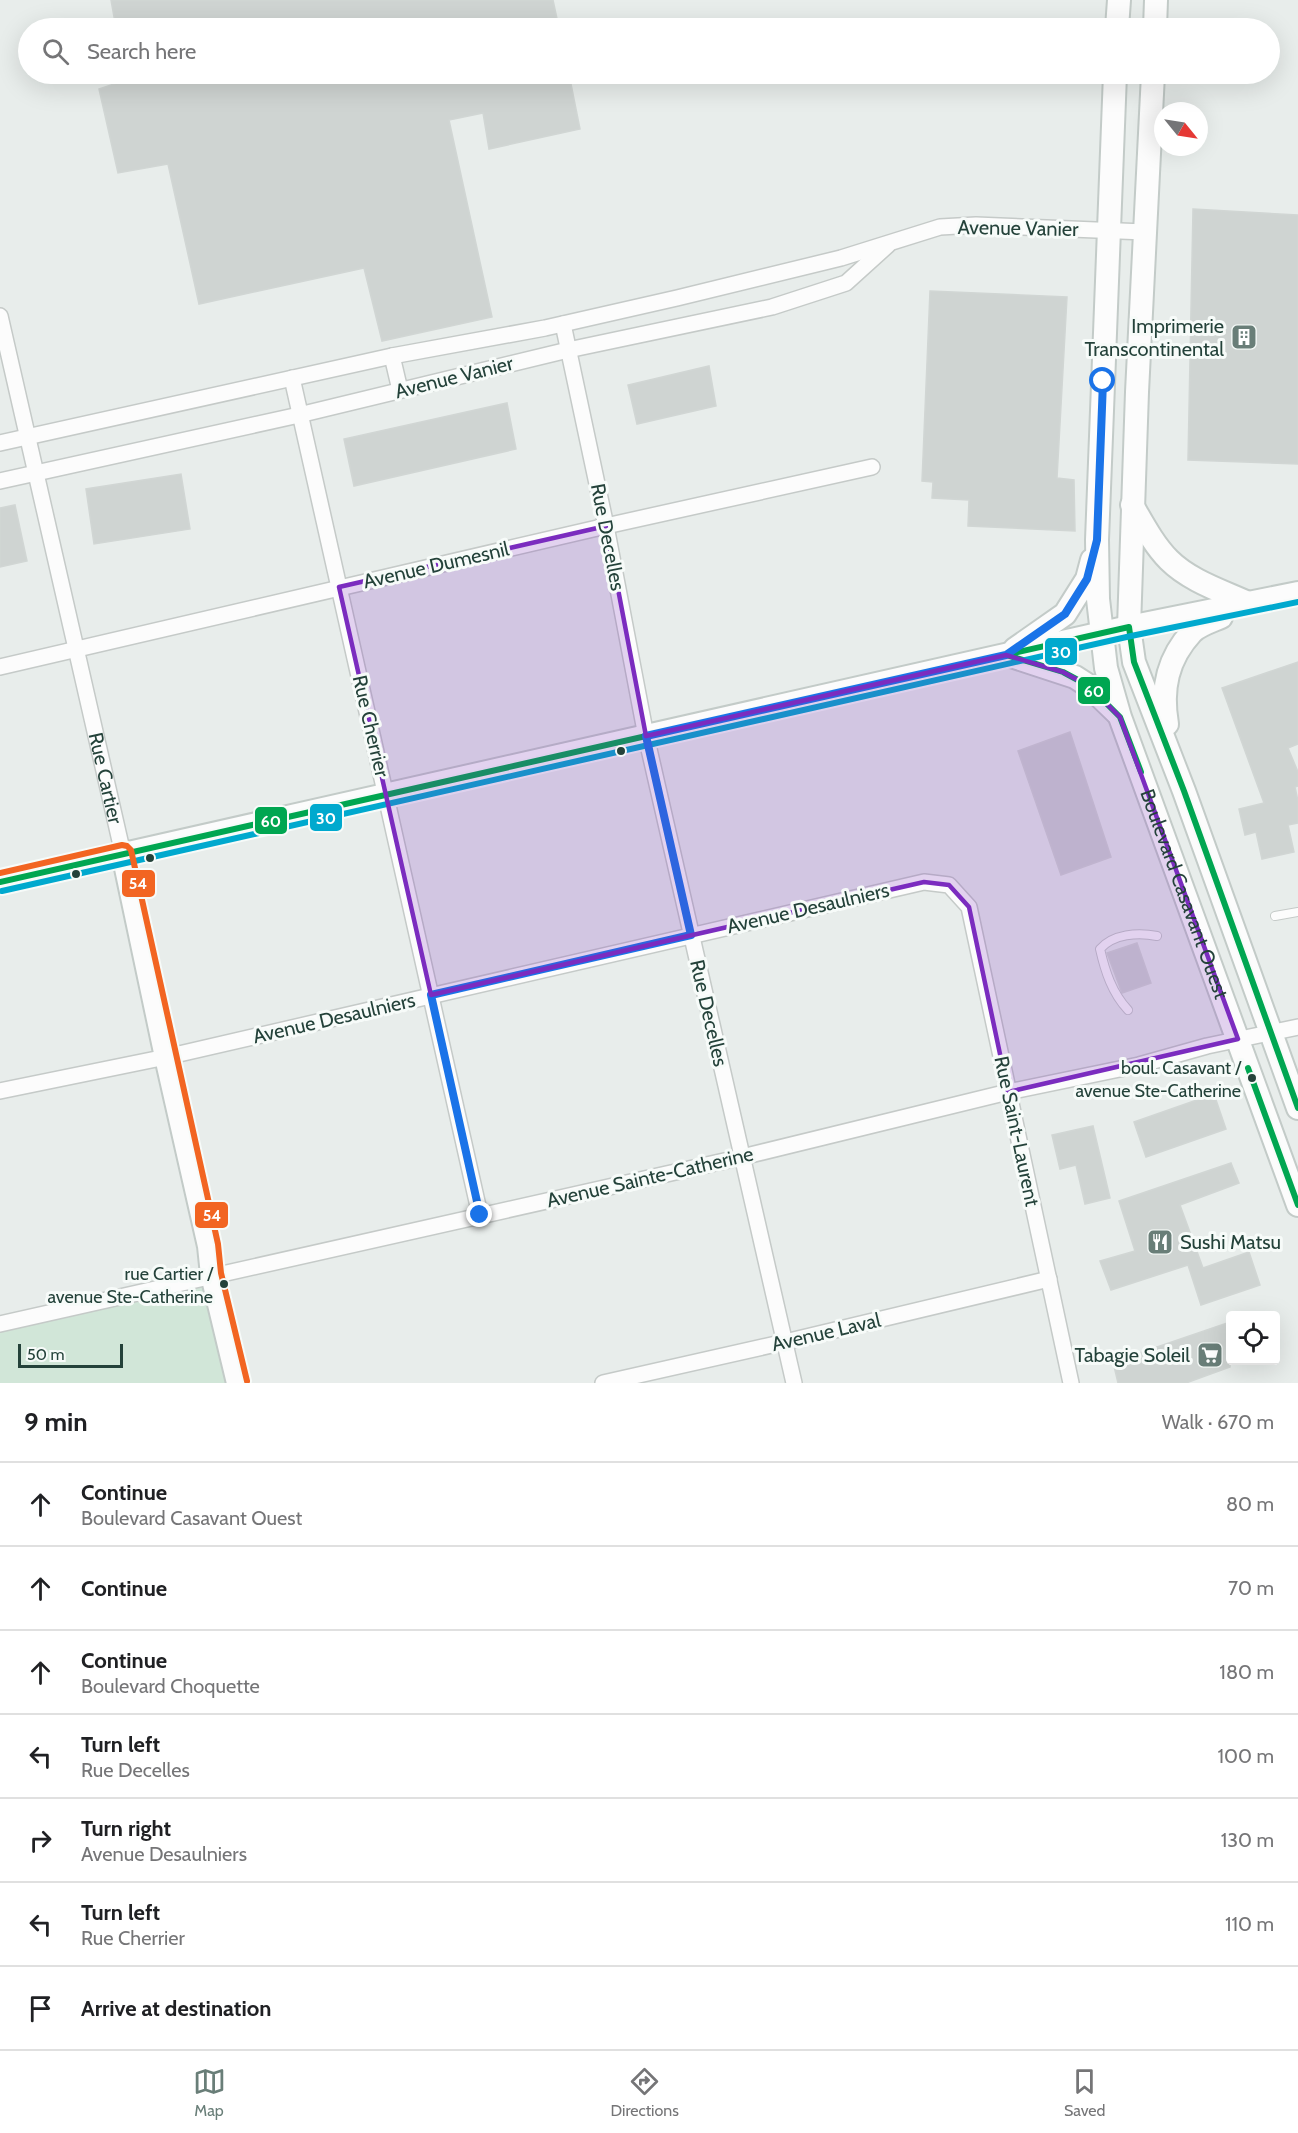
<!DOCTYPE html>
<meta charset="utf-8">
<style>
body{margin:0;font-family:Cabin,sans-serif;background:#f6f6f6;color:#202124}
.controls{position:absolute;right:18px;bottom:18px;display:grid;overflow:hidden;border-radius:6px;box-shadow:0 6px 24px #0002}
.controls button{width:54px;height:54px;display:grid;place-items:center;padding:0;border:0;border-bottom:2px solid #e0e0e0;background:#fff;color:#202124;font:30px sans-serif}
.compass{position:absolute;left:1154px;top:102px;width:54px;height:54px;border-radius:50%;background:#fff;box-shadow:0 6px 24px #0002;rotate:120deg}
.scale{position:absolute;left:18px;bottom:15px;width:105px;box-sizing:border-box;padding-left:6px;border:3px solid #24423a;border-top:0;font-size:16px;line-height:21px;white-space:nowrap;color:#24423a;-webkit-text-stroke:4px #f7fbf9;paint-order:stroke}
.stop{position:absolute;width:18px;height:18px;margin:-14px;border:4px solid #1a73e8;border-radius:50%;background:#fff}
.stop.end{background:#1a73e8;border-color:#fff;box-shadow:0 2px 6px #0008}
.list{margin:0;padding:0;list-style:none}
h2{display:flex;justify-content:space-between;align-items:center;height:78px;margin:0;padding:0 24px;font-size:26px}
h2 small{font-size:20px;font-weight:400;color:#757577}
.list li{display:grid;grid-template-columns:39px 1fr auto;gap:18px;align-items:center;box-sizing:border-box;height:84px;padding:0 24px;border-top:2px solid #e0e0e0}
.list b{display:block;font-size:22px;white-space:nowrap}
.list p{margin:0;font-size:20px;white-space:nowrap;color:#757577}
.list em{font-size:20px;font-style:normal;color:#757577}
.icon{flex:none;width:33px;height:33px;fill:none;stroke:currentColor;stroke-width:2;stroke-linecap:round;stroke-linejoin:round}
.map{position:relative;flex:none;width:1298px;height:1383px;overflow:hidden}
.search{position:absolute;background:#fff;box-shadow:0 6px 24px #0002;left:18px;right:18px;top:18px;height:66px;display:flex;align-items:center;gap:15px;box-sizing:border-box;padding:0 21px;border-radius:33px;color:#757577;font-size:22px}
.sheet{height:666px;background:#fff}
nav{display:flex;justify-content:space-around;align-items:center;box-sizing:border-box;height:84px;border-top:2px solid #e0e0e0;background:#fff;font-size:16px;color:#757577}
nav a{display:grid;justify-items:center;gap:3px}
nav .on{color:#697e78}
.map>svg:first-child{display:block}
.green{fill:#d1e6d8}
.building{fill:#cfd4d2;stroke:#d1d6d4;stroke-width:1.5}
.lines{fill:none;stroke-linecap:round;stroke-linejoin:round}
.lane-casing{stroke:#c5cac8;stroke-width:10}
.street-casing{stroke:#c5cac8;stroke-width:18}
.secondary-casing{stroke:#c3cbc8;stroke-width:26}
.lane{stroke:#fcfcfc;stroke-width:8}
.street{stroke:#fcfcfc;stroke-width:15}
.secondary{stroke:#fcfcfc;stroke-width:22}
.bus-1-casing{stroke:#f7fbf9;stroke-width:10}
.bus-2-casing{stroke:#f7fbf9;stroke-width:10}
.bus-3-casing{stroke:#f7fbf9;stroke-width:10}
.bus-1{stroke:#00a651;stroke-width:6}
.bus-2{stroke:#00a9ce;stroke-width:6}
.bus-3{stroke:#f26522;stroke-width:6}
.route{stroke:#1a73e8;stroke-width:8}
.marked{fill:#7b2cbf;fill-opacity:0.2;stroke:#7b2cbf;stroke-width:4.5;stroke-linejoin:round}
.bus-dot{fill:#24423a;stroke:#f7fbf9;stroke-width:2}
.labels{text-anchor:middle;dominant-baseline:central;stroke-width:6;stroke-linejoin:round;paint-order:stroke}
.bus-label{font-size:18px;fill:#24423a;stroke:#f7fbf9;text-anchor:end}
.street-label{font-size:20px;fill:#24423a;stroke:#f7fbf9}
.poi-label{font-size:20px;fill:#24423a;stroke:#f7fbf9;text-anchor:end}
.line-badge{stroke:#f7fbf9;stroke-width:2}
.badge-label{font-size:16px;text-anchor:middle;font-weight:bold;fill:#fff}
</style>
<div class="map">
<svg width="1298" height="1383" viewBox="0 0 1298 1383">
<rect width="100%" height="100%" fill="#e8edeb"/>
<path class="green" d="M212,1275l26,108h-238v-58z"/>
<path class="building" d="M111,0h442l6,28h-443z
M125,74h444l11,55 -91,20 -6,-36 -34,7 43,197 -110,24 -18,-73 -165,36 -31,-140 -50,9 -19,-84 27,-9z
M1193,209l105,6v249l-110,-4z
M930,291l137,6 -10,181 17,2 1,51 -107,-5 1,-26 -37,-2 1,-16 -11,-1z
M709,366l7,40 -79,18 -9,-39z
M507,403l9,46 -162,37 -10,-47z
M181,474l9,55 -96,15 -8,-55z
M15,505l12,56 -27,6v-59z
M1298,662v82l-10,4 10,24v14l-3,1 3,14v22l-10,2 6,27 -32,7 -6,-27 -11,3 -6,-26 25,-6 -42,-115z
M1070,732l41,125 -50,18 -43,-124z
M1137,943l14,40 -29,10 -15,-40z
M1214,1094l12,35 -80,28 -12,-35z
M1093,1126l17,72 -25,6 -9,-39 -16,4 -8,-34z
M1231,1163l8,20 -59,22 23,63 46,-16 11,33 -59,20 -13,-40 -77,25 -11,-29 35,-10 -16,-50z
M1230,1322v45l-44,16h-68l-5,-21z"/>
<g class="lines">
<g class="lane-casing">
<path id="lane" d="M1275,916l23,-4
M1128,1010c-16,-17 -23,-39 -28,-61 13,-15 38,-17 57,-13"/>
</g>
<g class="street-casing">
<g id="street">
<path id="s1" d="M0,316l123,538"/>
<path d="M563,324l43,202 40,210 148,647"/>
<path d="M392,356l8,34"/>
<path d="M292,378l188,837"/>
<path d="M0,443l392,-87 153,-28 132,-30 164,-40 99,-31 36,-2 169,7"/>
<path d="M0,481l299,-66 269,-65 204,-43 74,-24 42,-38"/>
<path d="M0,667l606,-141 266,-59"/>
<path d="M0,1091l166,-34 758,-175 25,3 20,22 102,476"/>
<path d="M0,1324l742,-167 266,-65 131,-27 68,-19 91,-19"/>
<path d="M603,1383l182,-41 264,-63"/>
</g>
</g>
<g class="secondary-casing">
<g id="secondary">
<path d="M1117,28l2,-28"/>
<path d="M1155,28l1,-28"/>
<path id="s2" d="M1115,74l-18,466 1,59 8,69 14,49 178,488"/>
<path d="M1153,74l-16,318 -8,235 5,35 50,129 114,317"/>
<path d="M1132,505c11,19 22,40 37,55 21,21 53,31 79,43"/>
<path d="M1015,649l50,-35 22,-35 5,-19"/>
<path d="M1011,656l64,21 14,9 28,27"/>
<path d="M1167,724c-6,-35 0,-65 25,-92 7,-7 20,-11 29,-15"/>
<path d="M123,854l43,203 43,189 3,29 26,108"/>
<path d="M0,882l1129,-255 169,-34"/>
</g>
</g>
<use href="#lane" class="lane"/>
<use href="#street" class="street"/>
<use href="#secondary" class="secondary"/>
<g class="bus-1-casing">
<path id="bus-1" d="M1006,655l57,17 26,14 31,31 21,55
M0,882l1129,-255 5,35 50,129 114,317
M1248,1068l50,137"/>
</g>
<g class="bus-2-casing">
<path id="bus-2" d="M2,891l1129,-255 167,-34"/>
</g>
<g class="bus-3-casing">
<path id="bus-3" d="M0,873l122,-28 5,1 4,4 87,394 3,29 26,108"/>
</g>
<use href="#bus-1" class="bus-1"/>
<use href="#bus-2" class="bus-2"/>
<use href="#bus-3" class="bus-3"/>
</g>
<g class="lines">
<path class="route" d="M480,1215l-49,-220 260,-60 -45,-199 360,-81 59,-41 22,-35 10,-39 6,-159"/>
</g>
<path class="marked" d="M606,526l40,210 360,-81 57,17 26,14 31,31 118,322 -230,53 -39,-185 -20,-22 -25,-3 -493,113 -92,-408z"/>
<defs>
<g id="building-square" transform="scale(1.35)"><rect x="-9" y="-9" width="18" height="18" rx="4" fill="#697e78" stroke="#f7fbf9"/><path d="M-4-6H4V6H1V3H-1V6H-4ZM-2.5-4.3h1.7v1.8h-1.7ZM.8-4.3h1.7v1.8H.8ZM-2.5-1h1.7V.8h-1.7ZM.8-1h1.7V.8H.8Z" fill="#fff"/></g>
<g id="restaurant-square" transform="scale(1.35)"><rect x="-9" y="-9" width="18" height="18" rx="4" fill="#697e78" stroke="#f7fbf9"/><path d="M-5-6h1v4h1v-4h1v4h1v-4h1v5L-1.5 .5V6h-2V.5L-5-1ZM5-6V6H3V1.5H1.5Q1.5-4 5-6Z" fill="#fff"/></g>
<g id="supermarket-square" transform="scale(1.35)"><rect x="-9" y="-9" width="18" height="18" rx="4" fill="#697e78" stroke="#f7fbf9"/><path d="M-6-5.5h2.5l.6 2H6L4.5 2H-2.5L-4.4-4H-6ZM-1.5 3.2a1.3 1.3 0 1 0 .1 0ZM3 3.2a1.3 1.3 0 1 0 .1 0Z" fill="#fff"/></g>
</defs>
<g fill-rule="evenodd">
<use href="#building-square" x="1244" y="337"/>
<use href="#restaurant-square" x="1160" y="1242"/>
<use href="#supermarket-square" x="1210" y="1355"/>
</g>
<g class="bus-dot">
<circle cx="621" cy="751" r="5"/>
<circle cx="150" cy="858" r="5"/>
<circle cx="76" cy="874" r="5"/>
<circle cx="1252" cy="1078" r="5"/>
<circle cx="224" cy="1284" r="5"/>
</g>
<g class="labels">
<g class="bus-label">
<text x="1241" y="1068">boul. Casavant /<tspan x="1241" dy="23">avenue Ste-Catherine</tspan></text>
<text x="213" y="1274">rue Cartier /<tspan x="213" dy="23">avenue Ste-Catherine</tspan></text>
</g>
<g class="street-label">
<text transform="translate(1018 228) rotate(1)">Avenue Vanier</text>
<text transform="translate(454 377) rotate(-14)">Avenue Vanier</text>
<text transform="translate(608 537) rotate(79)">Rue Decelles</text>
<text transform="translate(436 565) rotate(-13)">Avenue Dumesnil</text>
<text transform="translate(371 726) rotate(77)">Rue Cherrier</text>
<text stroke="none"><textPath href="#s1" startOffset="474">Rue Cartier</textPath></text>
<text stroke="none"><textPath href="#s2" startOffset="834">Boulevard Casavant Ouest</textPath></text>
<text transform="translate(808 908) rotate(-13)">Avenue Desaulniers</text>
<text transform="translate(709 1013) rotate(77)">Rue Decelles</text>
<text transform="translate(334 1018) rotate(-13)">Avenue Desaulniers</text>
<text transform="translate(1017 1131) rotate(78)">Rue Saint-Laurent</text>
<text transform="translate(650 1177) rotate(-13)">Avenue Sainte-Catherine</text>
<text transform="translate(826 1332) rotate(-13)">Avenue Laval</text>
</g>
<g class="poi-label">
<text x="1224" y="326">Imprimerie<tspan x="1224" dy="23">Transcontinental</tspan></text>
<text x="1180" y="1242" text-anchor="start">Sushi Matsu</text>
<text x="1190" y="1355">Tabagie Soleil</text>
</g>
</g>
<g class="line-badge">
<rect x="1044" y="637" width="34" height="29" rx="6" fill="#00a9ce"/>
<rect x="1077" y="676" width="34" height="29" rx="6" fill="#00a651"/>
<rect x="309" y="803" width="34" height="29" rx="6" fill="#00a9ce"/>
<rect x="254" y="806" width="34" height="29" rx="6" fill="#00a651"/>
<rect x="121" y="869" width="35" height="29" rx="6" fill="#f26522"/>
<rect x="194" y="1201" width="35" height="28" rx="6" fill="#f26522"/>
</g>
<g class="badge-label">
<text x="1061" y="658">30</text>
<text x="1094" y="697">60</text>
<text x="326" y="824">30</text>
<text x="271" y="827">60</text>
<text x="138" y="889">54</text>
<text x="212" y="1221">54</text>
</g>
</svg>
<div class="controls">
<button><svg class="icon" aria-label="locate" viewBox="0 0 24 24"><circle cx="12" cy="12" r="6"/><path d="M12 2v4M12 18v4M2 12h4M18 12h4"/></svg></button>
</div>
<svg class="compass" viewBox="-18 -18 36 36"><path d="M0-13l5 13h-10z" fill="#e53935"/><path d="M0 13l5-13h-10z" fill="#757577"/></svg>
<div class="scale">50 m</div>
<div class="stop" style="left:1103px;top:381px"></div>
<div class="stop end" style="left:480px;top:1215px"></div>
<div class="search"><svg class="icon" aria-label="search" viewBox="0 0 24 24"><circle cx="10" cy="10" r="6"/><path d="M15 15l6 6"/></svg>Search here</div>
</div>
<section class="sheet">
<h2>9 min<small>Walk · 670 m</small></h2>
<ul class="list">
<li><svg class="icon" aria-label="ahead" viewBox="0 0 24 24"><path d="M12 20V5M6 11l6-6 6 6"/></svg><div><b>Continue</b><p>Boulevard Casavant Ouest</p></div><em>80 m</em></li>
<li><svg class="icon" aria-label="ahead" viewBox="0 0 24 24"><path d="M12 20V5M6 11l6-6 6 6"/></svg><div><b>Continue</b></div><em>70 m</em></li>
<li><svg class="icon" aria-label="ahead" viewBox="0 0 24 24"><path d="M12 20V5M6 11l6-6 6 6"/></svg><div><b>Continue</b><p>Boulevard Choquette</p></div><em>180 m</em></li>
<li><svg class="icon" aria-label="left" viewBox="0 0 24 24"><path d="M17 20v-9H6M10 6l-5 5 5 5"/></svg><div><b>Turn left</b><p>Rue Decelles</p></div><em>100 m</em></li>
<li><svg class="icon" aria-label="right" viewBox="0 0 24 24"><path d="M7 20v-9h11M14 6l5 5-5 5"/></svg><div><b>Turn right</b><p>Avenue Desaulniers</p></div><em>130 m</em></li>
<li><svg class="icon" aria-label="left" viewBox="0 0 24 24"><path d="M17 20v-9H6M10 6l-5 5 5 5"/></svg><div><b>Turn left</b><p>Rue Cherrier</p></div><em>110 m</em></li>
<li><svg class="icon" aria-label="arrive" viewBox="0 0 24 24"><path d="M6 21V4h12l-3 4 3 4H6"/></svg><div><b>Arrive at destination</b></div></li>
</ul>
</section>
<nav>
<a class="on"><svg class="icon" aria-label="map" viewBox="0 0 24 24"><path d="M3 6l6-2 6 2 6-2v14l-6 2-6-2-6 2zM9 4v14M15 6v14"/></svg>Map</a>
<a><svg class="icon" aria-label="directions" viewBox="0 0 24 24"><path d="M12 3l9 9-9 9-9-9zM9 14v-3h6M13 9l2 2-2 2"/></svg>Directions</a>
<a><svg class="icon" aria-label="saved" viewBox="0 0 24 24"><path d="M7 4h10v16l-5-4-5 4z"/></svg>Saved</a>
</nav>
